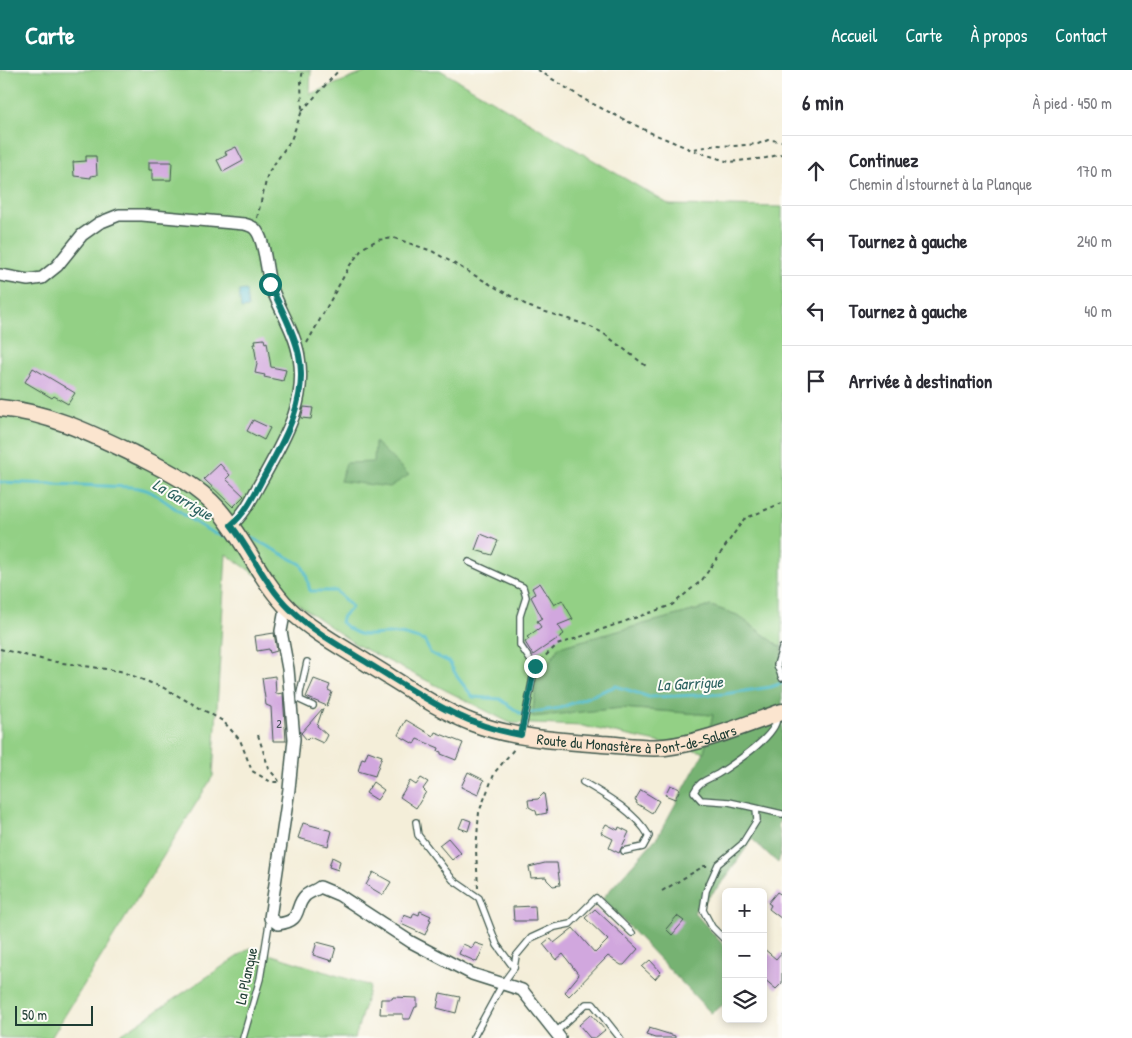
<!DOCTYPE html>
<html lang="fr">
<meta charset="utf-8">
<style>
body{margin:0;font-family:"Patrick Hand",sans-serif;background:#f7f7f7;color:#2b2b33}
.controls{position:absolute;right:15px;bottom:15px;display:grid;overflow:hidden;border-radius:8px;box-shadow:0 2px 8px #0003}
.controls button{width:45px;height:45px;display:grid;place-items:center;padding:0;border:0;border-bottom:1px solid #e1e1e2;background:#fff;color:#2b2b33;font:25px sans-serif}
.scale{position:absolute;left:15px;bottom:12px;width:78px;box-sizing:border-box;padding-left:5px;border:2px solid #1f3d34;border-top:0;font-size:14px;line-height:18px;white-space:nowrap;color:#1f3d34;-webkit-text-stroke:4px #fdfcf7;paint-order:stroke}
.stop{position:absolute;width:15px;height:15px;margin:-11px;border:4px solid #0f766e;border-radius:50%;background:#fff}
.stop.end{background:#0f766e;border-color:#fff;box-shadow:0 1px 5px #0008}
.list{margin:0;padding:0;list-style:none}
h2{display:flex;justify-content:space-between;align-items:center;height:65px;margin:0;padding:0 20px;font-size:21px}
h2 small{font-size:16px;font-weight:400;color:#7c7c81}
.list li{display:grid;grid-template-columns:32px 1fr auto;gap:15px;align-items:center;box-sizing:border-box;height:70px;padding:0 20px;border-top:1px solid #e1e1e2}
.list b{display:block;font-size:19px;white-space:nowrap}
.list p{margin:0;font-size:16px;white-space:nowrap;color:#7c7c81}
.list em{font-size:16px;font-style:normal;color:#7c7c81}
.icon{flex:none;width:28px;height:28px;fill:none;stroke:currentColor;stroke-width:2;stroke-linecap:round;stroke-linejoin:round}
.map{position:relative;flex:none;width:782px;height:968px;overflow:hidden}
header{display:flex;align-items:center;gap:30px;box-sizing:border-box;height:70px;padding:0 25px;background:#0f766e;color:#fff}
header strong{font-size:24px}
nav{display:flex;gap:28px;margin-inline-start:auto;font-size:18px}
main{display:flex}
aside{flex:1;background:#fff}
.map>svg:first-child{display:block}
.green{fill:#93d085;stroke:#59865c}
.forest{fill:#76b272;stroke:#4a7853}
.water{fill:#4fbbca;stroke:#377c7f}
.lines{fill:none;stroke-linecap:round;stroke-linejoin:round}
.stream{stroke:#4fbbca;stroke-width:3}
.building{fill:#d1a7de}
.lane-casing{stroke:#3f584d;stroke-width:8}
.street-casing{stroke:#3f584d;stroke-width:14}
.secondary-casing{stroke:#3f584d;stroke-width:19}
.path{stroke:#3f584d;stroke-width:2;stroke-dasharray:4 4;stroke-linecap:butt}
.lane{stroke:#fff;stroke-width:5.5}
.street{stroke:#fff;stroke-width:11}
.secondary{stroke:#fbe5cf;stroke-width:16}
.route{stroke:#0f766e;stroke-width:6}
.labels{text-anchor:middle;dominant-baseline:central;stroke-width:4;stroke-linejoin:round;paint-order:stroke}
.number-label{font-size:12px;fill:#4c585e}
.street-label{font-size:15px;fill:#1f3d34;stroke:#fdfcf7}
.water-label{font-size:16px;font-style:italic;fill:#2d6361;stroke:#fdfcf7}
</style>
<header>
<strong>Carte</strong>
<nav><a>Accueil</a><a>Carte</a><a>À propos</a><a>Contact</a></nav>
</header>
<main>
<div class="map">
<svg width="782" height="968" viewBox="0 0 782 968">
<rect width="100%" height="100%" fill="#fdfcf7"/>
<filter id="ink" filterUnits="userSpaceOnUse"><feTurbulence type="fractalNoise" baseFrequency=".02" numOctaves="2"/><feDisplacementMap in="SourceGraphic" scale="10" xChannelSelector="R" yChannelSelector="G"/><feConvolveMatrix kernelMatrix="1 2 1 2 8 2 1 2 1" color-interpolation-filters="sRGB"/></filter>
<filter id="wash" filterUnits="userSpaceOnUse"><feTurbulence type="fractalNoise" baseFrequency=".0096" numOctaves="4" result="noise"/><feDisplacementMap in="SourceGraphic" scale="20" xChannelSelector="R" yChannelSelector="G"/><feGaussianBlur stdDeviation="1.12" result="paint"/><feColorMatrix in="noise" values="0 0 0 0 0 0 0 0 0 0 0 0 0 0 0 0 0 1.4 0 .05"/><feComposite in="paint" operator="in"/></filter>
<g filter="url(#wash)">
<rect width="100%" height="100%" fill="#f4eed9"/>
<path class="green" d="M0,0h311l-1,24 61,-24h69l230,135 112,2v441l-45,-33 -26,-9 -152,41 -22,34 -5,35 90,-8 91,7 -9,37 -121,-26 -73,-3 -155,-79 -129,-90 -13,222 -162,262h-51z
M250,878l120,38 -15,52h-239z"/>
<path class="forest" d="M375,372l34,33 -19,12 -50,-6 6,-18 28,-1z
M711,536l26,9 45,33v170l-4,8c4,11 4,27 0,37l-26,-24 -29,43 -29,30 32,36v55l-15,10 -109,-114 56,-63 46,-84 9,-37 -91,-7 -90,9 5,-36 22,-34z"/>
<path class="water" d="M246,220l2,18 -7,1 -2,-18z"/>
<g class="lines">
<path class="stream" d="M0,412l132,5c7,1 14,2 19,5 23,13 56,45 82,46
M246,468h6l49,26 5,10 4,17h26l16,16 -9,9 -2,6c21,21 32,10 57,12 9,0 18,5 27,7l5,12 19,9 9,16 15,19 27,2 21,15 39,-6 56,-22 33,11 75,-3 47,-7 11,-4"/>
</g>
<g id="blocks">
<path class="building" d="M236,77l7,14 -20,11 -6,-12 10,-5 -2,-3z
M86,86h10l1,19 -6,1v2l-17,-2 -1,-14 13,-1z
M149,92h23l-1,18h-19v-10h-3z
M264,269l1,4 2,-1 4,25 15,3 -3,11 -19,-4 1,-2 -10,-2 2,-9 -3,-20h2l-1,-4z
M33,298l42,25 -7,11 -14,-8 -2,2 -27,-16z
M304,337l9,1 -2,11 -10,-1z
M253,350l17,8 -6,12 -17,-9z
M220,394l10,11 -4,4 18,17 -11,11 -29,-28z
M481,464l17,7 -6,14 -17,-5z
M540,513l14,22 8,-5 11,19 -15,6 6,9 -31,21 -8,-13 4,-3 -2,-2 14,-10 -4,-6 5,-3 -11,-21 4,-3 -3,-6z
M274,563l3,18 -7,2 -1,-4 -12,2 -2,-15z
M275,606l1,18 7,-1 3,48h-13l-2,-34 -5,-2 -4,-27z
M314,609l16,6 -2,5 4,2 -5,14 -21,-9z
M323,638l-6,18 10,9 -4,8 -13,-6 -3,3 -6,-7z
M406,650l27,16 2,-4 28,11 -7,17 -15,-6v-2l-3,-1 1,-3 -22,-9 -3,5 -16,-9z
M368,681l14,5 -7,20 -17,-5 4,-13 3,1z
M468,702l16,8 -6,15 -17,-8z
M421,708l7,4 -5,7 3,3 -10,16 -16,-11 10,-16 6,4z
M373,712l11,8 -7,10 -11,-7z
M670,715l10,4 -5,10 -10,-4z
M641,720l18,11 -7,12 -16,-10 1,-2 -2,-1z
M544,723l3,20 -10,2 -1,-4 -7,-4 -1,-7 10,-1z
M463,748l8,3 -3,10 -9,-3z
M303,753l29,8 -4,15 -30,-8z
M606,754l12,6 1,-3 10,5 -10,21 -10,-5 4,-9 -12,-6z
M448,768l13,15 -9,7 -13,-15z
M332,787l8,4 -2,9 -9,-3z
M545,793h12l3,22 -7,1 -6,-6 -1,-3 -15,1 -2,-11z
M373,802l18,10 -8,13 -17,-10z
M777,822l5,3v24l-13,-10 2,-4 -3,-2z
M535,836l1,15h-22l-1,-14z
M595,839l43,40 -14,16h-3l-13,-9 -39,40 -4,-4 14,-17 -16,-21 -7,6 -13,-16 7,-6 4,5 19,-15 22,25 13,-13 -23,-22z
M420,841l11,5 -2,3 2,1 -6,15 -24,-11 3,-9 8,3 2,-5 5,2z
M677,846l7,5 -12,14 -6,-6z
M317,872l19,5 -4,14 -19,-6z
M475,873l9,3 -7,16 -18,-8 4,-10 9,4z
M763,878l13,11 6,-7v31l-6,6 -13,-11z
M650,890l11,12 -6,7 -13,-12z
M440,923l20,4 -4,16 -19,-5z
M393,927l24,1v9h-2l-5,12h-7v-5h-23l1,-15h11z
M591,944l14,16 -10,8h-5l-11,-13z
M649,958l26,8v2h-20l-9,-3z"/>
</g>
</g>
<g filter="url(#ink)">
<use href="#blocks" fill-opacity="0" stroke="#3f584d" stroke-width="1"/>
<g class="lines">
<g class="lane-casing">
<path id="lane" d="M469,492l54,25 3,10 -6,19v29l15,22 -13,66
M782,578l-5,17 5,13
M307,592l-7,31v7l13,6
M583,712c24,14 52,30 66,54l-6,11 -19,4
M756,738l26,6
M416,752l2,13 35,45 26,18 18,47 17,23
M726,871l-14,-14 -9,-17 3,-19 12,-27 24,-20 15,-24 -1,-12 -27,-6 -28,-2 -7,-8c5,-11 13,-12 24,-18 15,-10 61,-39 59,-58
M556,962l30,-28h7l27,34
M243,968l17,-59 10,-61
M473,968l30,-55 11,-15 2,-12 15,-18 24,-11 15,-3 26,-26 36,35"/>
</g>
<g class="street-casing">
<path id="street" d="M0,205l28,5 14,-2 15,-12 25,-31 17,-12 20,-8h23l102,9c4,1 8,2 11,5 10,10 11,40 15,54 8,25 25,48 29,74 8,47 -15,82 -36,121 -10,17 -17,35 -32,47
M289,538l-5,7 -3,16 7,38 6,70 -5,50 -19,129 8,6c26,-3 15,-17 28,-29 4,-3 10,-5 14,-8l19,8 72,47 61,32 50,16 38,48"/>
</g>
<g class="secondary-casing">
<g id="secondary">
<path id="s1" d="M0,338c47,4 90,25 132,45 31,16 63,30 86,56 27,31 42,71 71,100 23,22 51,37 78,54 34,20 69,46 106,60 39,15 88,18 129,21 20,1 45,5 63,3 41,-5 79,-22 117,-35"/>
</g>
</g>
<path class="path" d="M538,0l49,31 62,31 43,18 37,12 37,-4 16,-4
M302,41l37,-41
M694,79l23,-4 16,1 25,-2 10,-4 14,1
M257,148l11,-45 23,-33 11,-29 -1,-30 2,-11
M307,273l43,-78 13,-17 14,-8 17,-2 38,13 98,56 57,18 16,8 43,33
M0,579l49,12 71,10 44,17 59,33 17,19 12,31 19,11h9
M540,591l17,-16 115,-40 30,-25 42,-61 38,-16
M258,665l11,34 10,12
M478,818l-2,-38 3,-38 16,-40 20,-24
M662,821l42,-25h4"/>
<use href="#lane" class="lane"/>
<use href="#street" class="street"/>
<use href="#secondary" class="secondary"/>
</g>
</g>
<g class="lines" filter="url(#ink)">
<path class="route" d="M270,214c10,23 24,47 29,71 9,42 -13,82 -32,116 -11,19 -19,40 -36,54 21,27 34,60 59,84 24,23 53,39 81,56 51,31 90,60 150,70l14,-69"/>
</g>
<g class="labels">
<g class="number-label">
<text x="279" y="653">2</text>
</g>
<g class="street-label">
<text stroke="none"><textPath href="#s1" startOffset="750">Route du Monastère à Pont-de-Salars</textPath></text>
<text transform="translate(246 906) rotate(-78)">La Planque</text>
</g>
<g class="water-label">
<text transform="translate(183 429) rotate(30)">La Garrigue</text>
<text transform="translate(690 613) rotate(-3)">La Garrigue</text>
</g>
</g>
</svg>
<div class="controls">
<button>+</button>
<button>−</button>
<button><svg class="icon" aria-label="layers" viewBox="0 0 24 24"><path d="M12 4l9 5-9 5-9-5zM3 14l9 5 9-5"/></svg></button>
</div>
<div class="scale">50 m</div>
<div class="stop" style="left:270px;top:214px"></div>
<div class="stop end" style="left:535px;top:596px"></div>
</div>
<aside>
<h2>6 min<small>À pied · 450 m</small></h2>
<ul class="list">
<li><svg class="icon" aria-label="ahead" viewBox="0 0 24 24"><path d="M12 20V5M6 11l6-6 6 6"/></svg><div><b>Continuez</b><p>Chemin d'Istournet à la Planque</p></div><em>170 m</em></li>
<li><svg class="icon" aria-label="left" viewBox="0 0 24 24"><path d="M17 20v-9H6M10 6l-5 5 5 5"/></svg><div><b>Tournez à gauche</b></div><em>240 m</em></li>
<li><svg class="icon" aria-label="left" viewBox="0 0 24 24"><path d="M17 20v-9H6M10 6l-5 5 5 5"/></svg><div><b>Tournez à gauche</b></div><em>40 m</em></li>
<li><svg class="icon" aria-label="arrive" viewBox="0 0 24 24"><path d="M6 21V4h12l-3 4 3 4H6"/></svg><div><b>Arrivée à destination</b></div></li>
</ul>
</aside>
</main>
